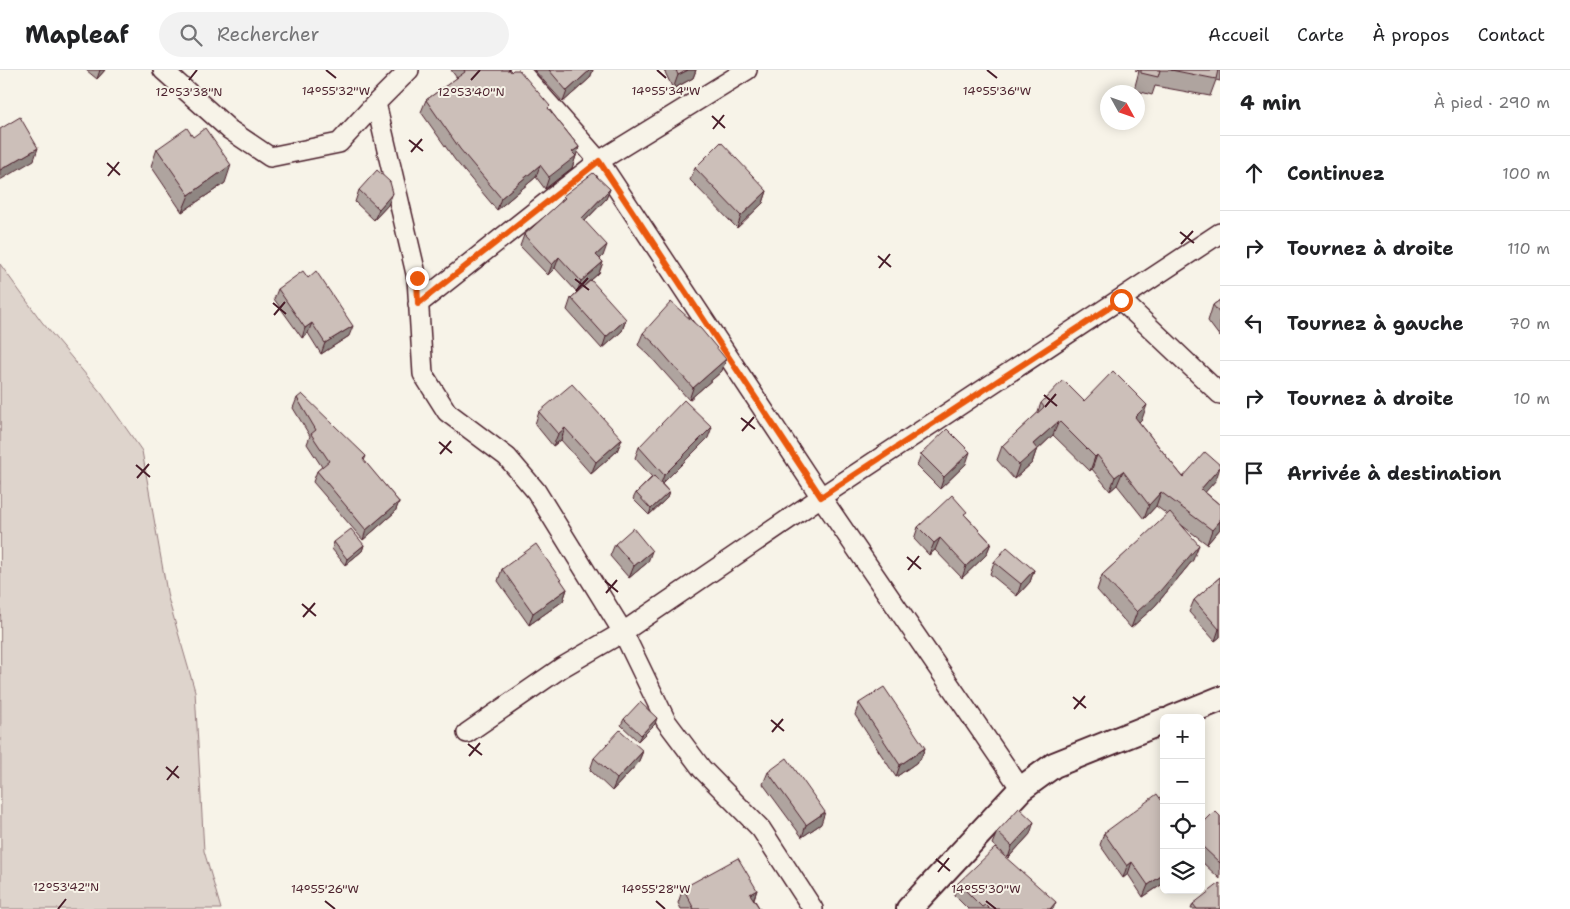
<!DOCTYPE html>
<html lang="fr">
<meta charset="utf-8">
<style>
body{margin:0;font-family:"Shantell Sans",sans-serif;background:#f2f2f2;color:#202124}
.controls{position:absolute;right:15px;bottom:15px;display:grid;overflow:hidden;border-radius:8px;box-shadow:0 2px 12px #0003}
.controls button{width:45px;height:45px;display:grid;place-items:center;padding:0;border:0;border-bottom:1px solid #e0e0e0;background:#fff;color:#202124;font:25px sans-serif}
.compass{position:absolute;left:1100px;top:15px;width:45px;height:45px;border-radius:50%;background:#fff;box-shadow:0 2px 12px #0003;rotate:130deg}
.stop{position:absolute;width:15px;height:15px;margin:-11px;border:4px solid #ea580c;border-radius:50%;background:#fff}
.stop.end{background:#ea580c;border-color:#fff;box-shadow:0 1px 5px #0008}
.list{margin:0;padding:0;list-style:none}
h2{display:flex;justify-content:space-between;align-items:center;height:65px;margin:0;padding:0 20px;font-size:21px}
h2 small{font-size:16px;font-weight:400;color:#757577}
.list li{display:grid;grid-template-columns:32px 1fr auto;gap:15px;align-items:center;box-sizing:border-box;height:75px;padding:0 20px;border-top:1px solid #e0e0e0}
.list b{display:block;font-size:19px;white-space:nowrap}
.list em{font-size:16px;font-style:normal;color:#757577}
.icon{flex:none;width:28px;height:28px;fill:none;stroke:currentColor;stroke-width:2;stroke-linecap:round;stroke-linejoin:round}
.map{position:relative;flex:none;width:1220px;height:839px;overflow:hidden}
header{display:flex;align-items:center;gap:30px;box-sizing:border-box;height:70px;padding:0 25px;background:#fff;border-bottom:1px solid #e0e0e0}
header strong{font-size:24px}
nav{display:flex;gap:28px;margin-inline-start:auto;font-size:18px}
.search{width:350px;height:45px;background:#f2f2f2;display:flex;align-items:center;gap:12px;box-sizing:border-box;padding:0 18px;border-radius:28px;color:#757577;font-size:19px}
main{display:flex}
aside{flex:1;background:#fff}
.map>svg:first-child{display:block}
.green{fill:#ded4cc;stroke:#947a7c}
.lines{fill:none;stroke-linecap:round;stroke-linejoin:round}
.minor-casing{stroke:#4a1f2b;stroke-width:22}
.tertiary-casing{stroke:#4a1f2b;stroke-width:28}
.minor{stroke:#f7f3e8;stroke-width:19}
.tertiary{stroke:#f7f3e8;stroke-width:24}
.wall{fill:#afa49f;stroke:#4a1f2b}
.shaded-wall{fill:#8f8682;stroke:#4a1f2b}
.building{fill:#ccbfb9;stroke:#4a1f2b}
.route{stroke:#ea580c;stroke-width:6}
.ticks{fill:none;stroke:#4a1f2b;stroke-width:2}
.ticks-label{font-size:12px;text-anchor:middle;fill:#4a1f2b;stroke:#f7f3e8;stroke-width:4;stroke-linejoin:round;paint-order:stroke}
</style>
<header>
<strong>Mapleaf</strong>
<div class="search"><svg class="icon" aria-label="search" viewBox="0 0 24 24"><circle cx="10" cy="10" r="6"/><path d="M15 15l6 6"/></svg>Rechercher</div>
<nav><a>Accueil</a><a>Carte</a><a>À propos</a><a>Contact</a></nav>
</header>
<main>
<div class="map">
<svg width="1220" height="839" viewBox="0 0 1220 839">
<rect width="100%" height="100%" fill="#f7f3e8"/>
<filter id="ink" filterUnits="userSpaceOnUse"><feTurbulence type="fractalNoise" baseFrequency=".02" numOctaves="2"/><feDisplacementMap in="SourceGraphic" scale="10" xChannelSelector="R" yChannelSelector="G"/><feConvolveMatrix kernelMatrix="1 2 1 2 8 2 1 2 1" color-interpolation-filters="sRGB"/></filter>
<g filter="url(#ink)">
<path class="green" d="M0,194l42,58 60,72 40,57 26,147 27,93 9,160 17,58h-220z"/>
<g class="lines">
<g class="minor-casing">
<path id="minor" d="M163,0l67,60 40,27 69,-14 37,-40
M409,0l-33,33 41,175 6,96 24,38 60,45 29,34 87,141 43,89 36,48 59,60 52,80
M519,0l80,91 222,336 200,292
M1121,230l99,94
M418,234l181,-143 148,-91
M467,663l94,-65 62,-36 198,-135 399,-264"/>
</g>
<g class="tertiary-casing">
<path id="tertiary" d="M1173,648l47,-19
M909,839l112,-120 33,-24 110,-44"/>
</g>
<use href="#minor" class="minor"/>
<use href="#tertiary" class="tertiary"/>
</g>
<path class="wall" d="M86,0h19l-8,9z
M451,0h59l39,39 30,38 -7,21 -27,21 -9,-12 -39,33 -42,-50 -34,-48 5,-12 31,-22z
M534,0h59l-3,8 -27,24z
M664,0h32l-3,8 -20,11z
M1135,0h85v11l-4,-1 -6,16 -55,-10 -3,9 -18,-5 5,-19z
M157,79l68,34 -43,29 -31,-46z
M695,98l72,23 -4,12 -26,25 -47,-48z
M610,119l-4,10 -21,22 18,35 -4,3 4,3 -4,11 -17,15 44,31 -4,12 -20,18 -35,-39 4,-12 6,-6 -22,-24 -7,7 -28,-29 4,-11 37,-33 2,-6z
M359,120l29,15 -14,15 -19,-18z
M308,208l41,58 -28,18 -13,-21 -6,5 -28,-39 4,-10z
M1220,230v37l-12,-16 5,-16z
M643,263l79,38 -33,29 -40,-45 -11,-10z
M297,328l69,58 -2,5 35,41 -4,10 -32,28 -50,-58 4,-11 5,-4 -15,-23 3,-8 -17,-28z
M1084,331l58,18 -3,3 44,55 33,3 -11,12 15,13v24l-13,15 -27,-20 13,36 -38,46 -24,22 -34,-38 5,-15 66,-60 -12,-9 -12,13 -27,-34 -7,6 -18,-22 -2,2 -37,-36 -17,16 -4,12 -18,16 -17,-19 5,-14 35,-32 4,-11z
M539,342l83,27 -5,12 -26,23 -30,-34 -8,6 -18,-22z
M708,368l-46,46 7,8 -2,6 -18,17 -16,-16 3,-6 16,-16 -17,-19 4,-11z
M921,384l45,10 -26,25 -23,-23z
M966,446l25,27 -5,12 -24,23 -27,-28 -6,5 -15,-16 4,-12z
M334,472l30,3 -2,6 -17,14 -13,-16z
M615,474l33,18 -19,16 -19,-22z
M994,492l40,8 -4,12 -13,14 -27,-22z
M502,499l65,20 -4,12 -34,24 -31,-44z
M1220,507v60l-5,4 -26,-29 5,-12z
M859,633l66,45 -5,12 -24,17 -41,-62z
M624,649l31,5 -17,17 -17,-16z
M643,681l-5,12 -26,28 -22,-21 4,-12z
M768,702l53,52 -19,13 -39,-53z
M1220,746v63l-19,-18v-36z
M997,762l33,2 -22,24 -16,-14z
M1104,763l60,50 -21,14 -15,-23 -5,4 -23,-33z
M958,813l95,26h-85l-14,-14z
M683,818l74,2 -3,9 6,10h-79l-3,-6z
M1193,834l27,5h-29z"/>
<path class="shaded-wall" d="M100,0h5l-8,9z
M590,0h3l-3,8 -27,24 4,-11z
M688,0h8l-3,8 -20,11 5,-14z
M579,77l-7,21 -27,21 4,-12 23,-25z
M38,78l-4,12 -34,20v-10z
M231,95l-6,18 -43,29 7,-17z
M540,95l-4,12 -39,33 4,-12z
M610,119l-4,10 -28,29 4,-10z
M767,121l-4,12 -26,25 4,-12z
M393,123l-5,12 -14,15 5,-11z
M607,175l-4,11 -11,10 4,-11z
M559,187l-4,11 -7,7 4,-10z
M603,192l-4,11 -22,19 4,-11z
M626,249l-4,12 -20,18 4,-12z
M312,253l-4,10 -6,5 3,-10z
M353,256l-4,10 -28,18 4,-11z
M726,289l-4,12 -33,29 4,-12z
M1147,335l-5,14 -12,12 5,-14z
M1059,351l-6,14 -17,16 -4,12 -18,16 5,-14 14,-21z
M712,357l-4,11 -48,48 4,-11z
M565,358l-4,12 -8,6 5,-12z
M622,369l-5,12 -26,23 5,-12z
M970,382l-4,12 -26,25 4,-12z
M1097,385l-5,14 -2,2 5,-14z
M1220,397l-4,13 -20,23 5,-14z
M1123,401l-6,14 -7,6 5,-14z
M669,422l-2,6 -18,17 2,-6z
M1161,422l-5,14 -12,13 5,-14z
M399,432l-4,10 -32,28 3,-10z
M1220,451v8l-13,15 5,-14z
M940,468l-5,12 -6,5 5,-12z
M991,473l-5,12 -24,23 4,-12z
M364,475l-2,6 -17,14 2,-6z
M1199,475l-6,15 -38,46 -24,22 6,-16z
M652,481l-4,11 -19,16 5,-12z
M1034,500l-4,12 -13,14 4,-12z
M567,519l-4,12 -34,24 4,-12z
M1219,559h1v8l-5,4z
M657,648l-2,6 -17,17 3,-6z
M925,678l-5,12 -24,17 4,-12z
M643,681l-5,12 -26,28 5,-12z
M825,742l-4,12 -19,13 4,-12z
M1034,752l-4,12 -22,24 4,-12z
M1132,792l-4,12 -5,4 4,-12z
M1164,804v9l-21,14 5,-12z
M757,820l-6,15 -1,-11z
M1056,832l-3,7h-3z"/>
<path class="building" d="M464,0h46l1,2 2,-2h6l31,36 -2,2 31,39 -7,5 4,4 -27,21 -9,-12 -39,33 -41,-49 -34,-49 39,-28z
M549,0h41l-23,21z
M676,0h12l-10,5z
M1141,0h19l-2,7 -17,-4z
M1171,0h47l-2,9z
M20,47l18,31 -38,22v-41z
M187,58l6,9 12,-9 26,37 -42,30 -32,-46z
M721,72l46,49 -26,25 -46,-48z
M377,100l13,12 3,11 -14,16 -20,-19z
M593,103l17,16 -28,29 25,27 -11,10 7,7 -22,19 -22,-24 -7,8 -28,-30 41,-37 -2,-2z
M303,201l5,7 8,-7 37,55 -28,17 -13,-20 -7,5 -27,-39z
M591,210l35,39 -20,18 -35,-39z
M1220,230v14l-7,-9z
M671,232l30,27 25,30 -33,29 -39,-45 -11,-10z
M1113,301l34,34 -12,12 48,60 22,-25 15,13v2l-19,22 19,16v16l-8,9 -51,-38 -12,13 -26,-34 -8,6 -18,-22 -2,2 -36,-36 -26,23 4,5 -18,16 -17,-19 42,-39 -3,-4 22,-23 21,21z
M572,314l50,55 -26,23 -31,-34 -7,6 -19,-22z
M302,324l64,62 -3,3 36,43 -33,28 -49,-59 12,-10 -18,-27 5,-4 -19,-32z
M684,330l28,27 -48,48 -25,-28z
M947,359l23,23 -26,25 -23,-23z
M654,406l15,16 -18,17 -15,-16z
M952,425l15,17 -3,2 27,29 -25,23 -26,-28 -6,5 -16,-16z
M1170,442l29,33 -39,46 -23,21 -35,-37z
M633,458l19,23 -18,15 -19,-22z
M351,459l13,16 -17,14 -13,-17z
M536,474l31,45 -34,24 -31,-44z
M1007,477l27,23 -13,14 -27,-22z
M1220,507v52h-1l-25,-29z
M884,617l41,61 -25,17 -41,-62z
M640,632l17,16 -16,17 -17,-16z
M620,660l23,21 -26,28 -23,-21z
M787,688l38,54 -19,13 -38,-53z
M1157,724l7,10v70l-16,11 -16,-23 -5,4 -23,-33z
M1019,738l15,14 -22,24 -15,-14z
M1215,741l5,5v47l-17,-16 -2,1v-23z
M995,778l61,54 -6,7h-61l-4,-4 -3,2 -24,-24z
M738,788l19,32 -7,4 10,15h-66l-11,-21z
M1220,813v26h-23l-4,-5z"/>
</g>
<g class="lines" filter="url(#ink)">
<path class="route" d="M417,208l1,26 181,-143 222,336 300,-197"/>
</g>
<path class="ticks" d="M326,0l10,8M657,0l9,8M987,0l10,8M189,10l8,-10M471,10l9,-10M712,46l13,12M713,59l11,-14M409,70l14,11M411,82l11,-13M107,93l13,12M108,106l11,-14M1180,162l14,11M1181,174l12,-13M878,186l13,11M879,198l11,-14M575,209l14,11M576,221l12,-13M273,233l13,11M274,245l11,-13M1044,325l13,11M1045,337l11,-13M741,348l14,11M742,361l12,-14M439,372l13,11M440,384l11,-13M136,395l14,12M137,408l12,-14M907,487l14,12M908,500l11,-14M605,511l13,11M606,523l11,-13M302,534l14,12M303,547l12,-14M1073,627l13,11M1074,639l11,-13M771,650l13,11M772,662l11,-13M468,674l14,11M469,686l11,-13M166,697l13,11M167,710l11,-14M936,789l14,12M938,802l11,-14M325,831l10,8M656,831l9,8M986,831l10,8M58,839l8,-10"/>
<g class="ticks-label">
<text x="336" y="25">14°55'32"W</text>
<text x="666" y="25">14°55'34"W</text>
<text x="997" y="25">14°55'36"W</text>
<text x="189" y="26">12°53'38"N</text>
<text x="471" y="26">12°53'40"N</text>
<text x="66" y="821">12°53'42"N</text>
<text x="325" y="823">14°55'26"W</text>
<text x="656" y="823">14°55'28"W</text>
<text x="986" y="823">14°55'30"W</text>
</g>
</svg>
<div class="controls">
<button>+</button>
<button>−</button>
<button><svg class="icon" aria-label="locate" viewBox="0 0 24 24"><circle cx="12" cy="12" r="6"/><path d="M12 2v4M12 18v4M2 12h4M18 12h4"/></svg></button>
<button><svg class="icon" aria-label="layers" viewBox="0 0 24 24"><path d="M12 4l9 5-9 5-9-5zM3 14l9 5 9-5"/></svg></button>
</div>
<svg class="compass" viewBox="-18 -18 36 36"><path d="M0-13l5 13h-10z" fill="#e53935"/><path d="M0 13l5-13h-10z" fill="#757577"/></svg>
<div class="stop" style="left:1121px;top:230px"></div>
<div class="stop end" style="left:417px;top:208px"></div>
</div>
<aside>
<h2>4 min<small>À pied · 290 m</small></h2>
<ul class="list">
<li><svg class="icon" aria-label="ahead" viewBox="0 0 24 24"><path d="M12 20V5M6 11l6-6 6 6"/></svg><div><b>Continuez</b></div><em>100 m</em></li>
<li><svg class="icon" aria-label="right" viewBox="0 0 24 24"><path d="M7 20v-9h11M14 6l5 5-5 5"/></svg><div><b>Tournez à droite</b></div><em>110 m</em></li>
<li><svg class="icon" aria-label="left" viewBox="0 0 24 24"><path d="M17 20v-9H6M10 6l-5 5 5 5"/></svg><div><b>Tournez à gauche</b></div><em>70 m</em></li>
<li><svg class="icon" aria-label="right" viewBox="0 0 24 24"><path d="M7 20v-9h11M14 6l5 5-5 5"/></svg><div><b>Tournez à droite</b></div><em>10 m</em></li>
<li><svg class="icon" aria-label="arrive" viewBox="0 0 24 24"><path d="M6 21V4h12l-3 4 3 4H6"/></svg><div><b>Arrivée à destination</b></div></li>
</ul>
</aside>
</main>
